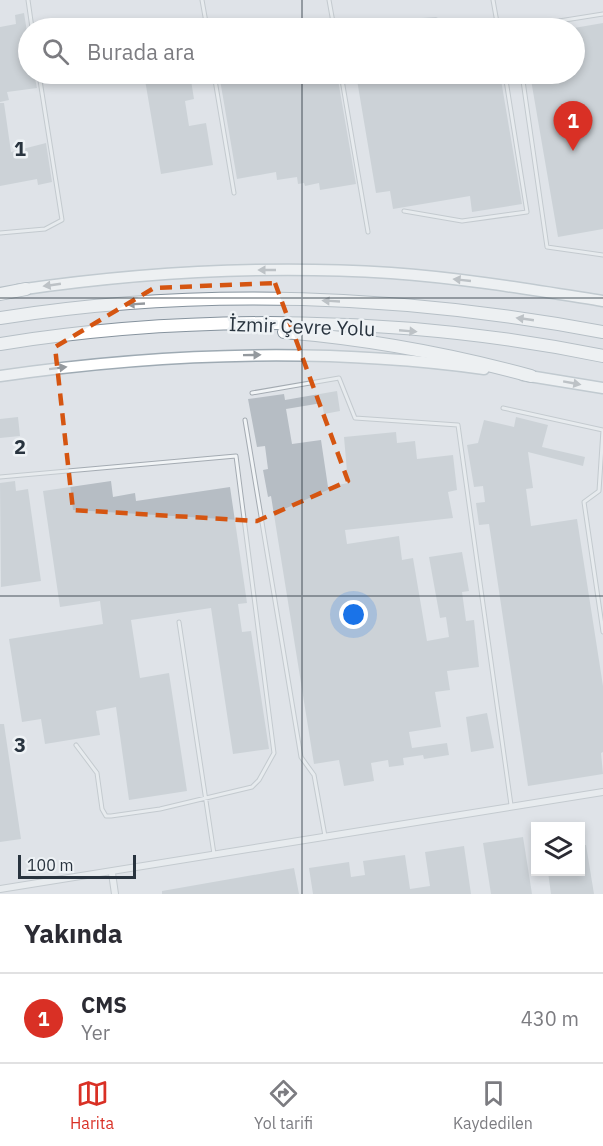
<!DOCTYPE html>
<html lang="tr">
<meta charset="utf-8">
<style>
body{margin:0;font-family:"IBM Plex Sans",sans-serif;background:#f2f2f3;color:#2b2b33}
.controls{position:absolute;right:18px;bottom:18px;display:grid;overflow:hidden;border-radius:0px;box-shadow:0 3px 9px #0003}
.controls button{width:54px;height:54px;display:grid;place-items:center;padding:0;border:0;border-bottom:2px solid #e1e1e2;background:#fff;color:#2b2b33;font:30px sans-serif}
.scale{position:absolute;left:18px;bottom:15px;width:118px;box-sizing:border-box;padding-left:6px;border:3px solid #28333e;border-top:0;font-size:16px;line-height:21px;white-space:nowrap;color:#28333e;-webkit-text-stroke:4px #eef2f5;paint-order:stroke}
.you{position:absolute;left:354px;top:615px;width:21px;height:21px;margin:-15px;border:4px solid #fff;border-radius:50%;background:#1a73e8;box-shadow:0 0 0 9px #1a73e833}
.badge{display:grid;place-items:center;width:39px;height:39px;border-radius:50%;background:#d93025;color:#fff;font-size:20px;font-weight:700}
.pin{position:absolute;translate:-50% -50px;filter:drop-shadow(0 2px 3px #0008)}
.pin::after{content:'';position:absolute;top:32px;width:21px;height:18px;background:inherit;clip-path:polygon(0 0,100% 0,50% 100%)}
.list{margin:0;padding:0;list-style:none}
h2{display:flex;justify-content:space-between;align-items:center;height:78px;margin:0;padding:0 24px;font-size:26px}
h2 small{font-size:20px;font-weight:400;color:#7c7c81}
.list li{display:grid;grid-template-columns:39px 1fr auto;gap:18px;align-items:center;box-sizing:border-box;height:90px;padding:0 24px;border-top:2px solid #e1e1e2}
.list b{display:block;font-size:22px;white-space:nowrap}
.list p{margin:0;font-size:20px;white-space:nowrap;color:#7c7c81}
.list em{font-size:20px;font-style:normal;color:#7c7c81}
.icon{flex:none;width:33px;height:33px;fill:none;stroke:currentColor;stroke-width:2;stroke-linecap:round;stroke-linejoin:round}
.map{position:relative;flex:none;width:603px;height:894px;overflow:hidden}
.search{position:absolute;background:#fff;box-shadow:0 3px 9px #0003;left:18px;right:18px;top:18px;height:66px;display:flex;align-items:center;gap:15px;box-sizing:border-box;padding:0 21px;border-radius:33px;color:#7c7c81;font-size:22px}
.sheet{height:168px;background:#fff}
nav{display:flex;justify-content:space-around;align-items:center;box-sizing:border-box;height:84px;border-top:2px solid #e1e1e2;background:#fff;font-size:16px;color:#7c7c81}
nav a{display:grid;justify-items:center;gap:3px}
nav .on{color:#d93025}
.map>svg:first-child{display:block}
.building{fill:#b6bdc4}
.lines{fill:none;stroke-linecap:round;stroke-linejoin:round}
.service-casing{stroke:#a4abb2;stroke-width:5}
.minor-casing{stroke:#a4abb2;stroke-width:8}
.primary-casing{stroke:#9eaab3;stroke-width:13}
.motorway-casing{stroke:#86939e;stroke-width:14}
.service{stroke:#f1f4f6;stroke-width:3}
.minor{stroke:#f1f4f6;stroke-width:6}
.primary{stroke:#fff;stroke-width:10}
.motorway{stroke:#fff;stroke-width:12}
.oneway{fill:#94999e}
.marked{fill:none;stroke:#d55511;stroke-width:4.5;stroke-dasharray:12 8;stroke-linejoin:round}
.grid{fill:none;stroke:#28333e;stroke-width:1.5;stroke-opacity:0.55}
.labels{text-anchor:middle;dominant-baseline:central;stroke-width:5;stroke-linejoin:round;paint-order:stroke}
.street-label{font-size:20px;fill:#28333e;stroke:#eef2f5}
.grid-label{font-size:20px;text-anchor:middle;font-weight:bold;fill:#28333e;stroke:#eef2f5;stroke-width:5;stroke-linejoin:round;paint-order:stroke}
</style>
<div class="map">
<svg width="603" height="894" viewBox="0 0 603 894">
<rect width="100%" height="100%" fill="#dfe3e8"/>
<path class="building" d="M24,13l4,25v36h6l3,14 -30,4 2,8 -9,2v-75l16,-3 -1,-9z
M436,17l22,11h-54l18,-10z
M603,23v206l-45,8 -28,-163h44v-46z
M144,74h46l4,25 -9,2 4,25 17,-3 7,42 -52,9z
M219,74h118l19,110 -36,6 -1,-7 -14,3 -1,-3 -6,1 -1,-7 -20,3 -1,-8 -39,7z
M356,74h144l22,130 -50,8 -2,-16 -77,13 -3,-18 -14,2z
M0,103h4l7,49 35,-9 6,39 -14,3 -1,-6 -37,7z
M337,391l3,20 -16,3 -2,-11 -36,6 6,35 29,-4 7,47 20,-4 -4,-46 52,-5 1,11 18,-2 2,18 36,-4 4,35 -9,2 5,26 -108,12 2,14 52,-8 3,24 11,-2 14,83 22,-4 -3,-20 -6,1 -11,-61 33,-5 7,39 -7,1 4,29 8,-1 5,47 -32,4 3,19 -15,2 6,35 -32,5 3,16 35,-5 2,12 -25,4 -1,-4 -20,3 1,7 -15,2 -1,-7 -17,3 3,18 -30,5 -5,-26 -25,4 -43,-268 -3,1 -5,-27 5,-1 -3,-23 -8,1 -9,-48 36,-5 1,6z
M18,417l2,19 -20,2v-19z
M516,417l32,8 -6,22 43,10 -2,9 -55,-14 5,36 -7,1 5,37 46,-7 26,167v66l-2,1 2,21 -75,12 -39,-262 -10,1 -3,-22 9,-1 -2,-16 -9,1 -7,-42 11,-2 6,-23 30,7z
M15,481l1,10 12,-2 13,92 -40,6 -1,-104z
M111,481l2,16 22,-4 1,8 94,-14 17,116 -9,1 4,28 9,-1 18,118 -36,5 -22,-146 -80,12 9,58 29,-5 18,118 -58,9 -13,-93 -20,4 4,24 -55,9 -4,-25 -19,3 -13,-83 94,-15 -3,-23 -40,6 -17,-116z
M487,713l7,35 -23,4 -5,-35z
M0,724h4l17,115 -21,3z
M523,837l9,57h-41l-8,-51z
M580,845h6l8,49h-43l-3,-22h32z
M464,846l7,48h-158l-4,-26 40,-6 2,15 14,-2 -2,-14 42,-6 5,34 20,-3 -5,-34z
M294,868l5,26h-137v-3z"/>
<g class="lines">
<g class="service-casing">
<path id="service" d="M28,0l4,28
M202,0l5,28
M329,0l5,28
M493,0l5,28
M515,28l88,-14
M214,74l20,119
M341,74l27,158
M522,74l25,173 56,8
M404,211l58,10 65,-9 -22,-138
M0,233l45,-4 17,-9 -23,-146
M252,393l87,-15 16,40 103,7 53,380
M503,408l100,22 -4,61 -15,11 19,130
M245,420l56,337 13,18 11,61
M0,477l236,-21 38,297 -15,27 -7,7 -92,22 -49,7h-5l-4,-7 -5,-36 -21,-28
M179,622l35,232"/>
</g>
<g class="minor-casing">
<path id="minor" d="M112,873l3,21
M0,889l603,-97"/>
</g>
<g class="primary-casing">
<path id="primary" d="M18,290c124,-18 248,-25 373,-17 71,5 142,17 212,28
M523,375l80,13
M0,376c160,-23 323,-29 484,-7"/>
</g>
<g class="motorway-casing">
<path id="motorway" d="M0,294l26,-5
M0,318c199,-32 406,-23 603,14
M284,332c84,7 166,22 247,44
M0,344c194,-31 410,-28 603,12"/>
</g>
<use href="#service" class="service"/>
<use href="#minor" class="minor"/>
<use href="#primary" class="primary"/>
<use href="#motorway" class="motorway"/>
</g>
<defs><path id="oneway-solid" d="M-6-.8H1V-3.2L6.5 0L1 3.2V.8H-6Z" transform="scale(1.5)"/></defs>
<g class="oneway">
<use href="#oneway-solid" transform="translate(267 270) rotate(-180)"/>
<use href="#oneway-solid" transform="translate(462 280) rotate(-174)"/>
<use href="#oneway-solid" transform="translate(52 285) rotate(172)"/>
<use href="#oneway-solid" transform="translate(331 301) rotate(-177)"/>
<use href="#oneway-solid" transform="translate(136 304) rotate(177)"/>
<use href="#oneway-solid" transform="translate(525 319) rotate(-172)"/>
<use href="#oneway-solid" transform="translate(408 331) rotate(5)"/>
<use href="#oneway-solid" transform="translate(252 355) rotate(-1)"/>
<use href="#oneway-solid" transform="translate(58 368) rotate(-7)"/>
<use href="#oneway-solid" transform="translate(572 383) rotate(10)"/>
</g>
<path d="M0 0H603V894H0ZM275,283l73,198 -91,40 -184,-11 -18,-163 99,-59z" fill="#dfe3e8" fill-opacity=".55" fill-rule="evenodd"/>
<path class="marked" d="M275,283l73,198 -91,40 -184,-11 -18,-163 99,-59z"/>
<path class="grid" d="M302,0v28M302,74v820M0,298h603M0,596h603"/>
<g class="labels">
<g class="street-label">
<text transform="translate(302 326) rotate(2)">İzmir Çevre Yolu</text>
</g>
</g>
<g class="grid-label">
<text x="20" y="156">1</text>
<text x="20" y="454">2</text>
<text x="20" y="752">3</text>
</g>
</svg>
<div class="controls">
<button><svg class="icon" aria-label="layers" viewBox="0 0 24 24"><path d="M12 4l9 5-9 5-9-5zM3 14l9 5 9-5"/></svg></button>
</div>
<div class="scale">100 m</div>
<div class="you"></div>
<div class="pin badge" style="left:573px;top:151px">1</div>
<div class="search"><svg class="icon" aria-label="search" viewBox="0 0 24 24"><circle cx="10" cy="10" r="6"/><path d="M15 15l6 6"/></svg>Burada ara</div>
</div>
<section class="sheet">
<h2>Yakında<small></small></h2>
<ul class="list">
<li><span class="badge">1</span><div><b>CMS</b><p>Yer</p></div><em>430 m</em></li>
</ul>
</section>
<nav>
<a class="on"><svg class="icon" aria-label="map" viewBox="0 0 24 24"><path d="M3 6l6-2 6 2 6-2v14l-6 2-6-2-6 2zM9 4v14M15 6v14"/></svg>Harita</a>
<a><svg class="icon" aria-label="directions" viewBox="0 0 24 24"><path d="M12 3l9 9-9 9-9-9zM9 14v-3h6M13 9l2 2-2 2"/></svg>Yol tarifi</a>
<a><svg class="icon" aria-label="saved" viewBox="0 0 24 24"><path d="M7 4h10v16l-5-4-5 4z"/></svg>Kaydedilen</a>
</nav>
